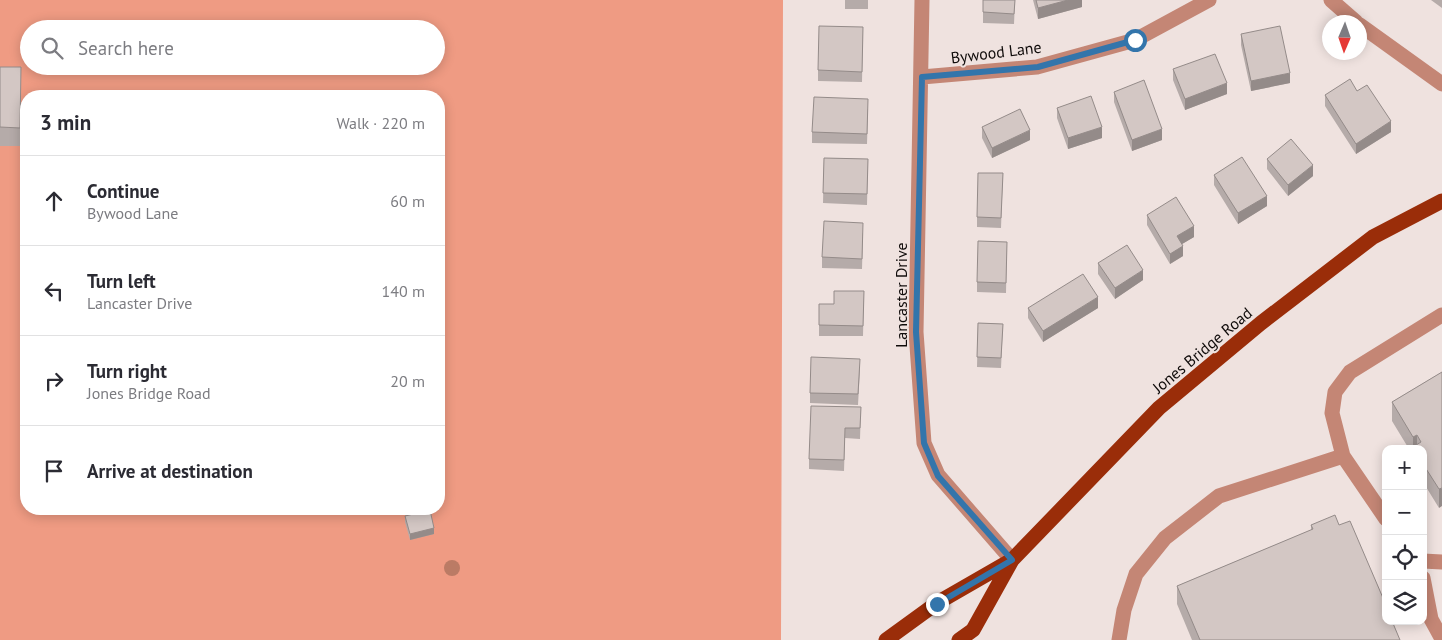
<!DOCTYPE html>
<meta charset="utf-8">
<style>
body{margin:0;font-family:"PT Sans",sans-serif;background:#f2f2f3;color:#2b2b33}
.controls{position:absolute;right:15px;bottom:15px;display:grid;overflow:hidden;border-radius:10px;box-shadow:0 2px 12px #0003}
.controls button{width:45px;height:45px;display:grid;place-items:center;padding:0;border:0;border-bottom:1px solid #e1e1e2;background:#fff;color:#2b2b33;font:25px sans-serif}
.compass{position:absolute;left:1322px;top:15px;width:45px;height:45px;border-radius:50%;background:#fff;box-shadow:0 2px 12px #0003;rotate:182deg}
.stop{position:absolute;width:15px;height:15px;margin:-11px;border:4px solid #3375ab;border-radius:50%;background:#fff}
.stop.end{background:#3375ab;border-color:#fff;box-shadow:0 1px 5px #0008}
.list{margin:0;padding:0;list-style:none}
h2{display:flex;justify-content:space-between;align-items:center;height:65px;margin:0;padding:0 20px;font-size:21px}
h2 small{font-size:16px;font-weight:400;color:#7c7c81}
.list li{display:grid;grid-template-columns:32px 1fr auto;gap:15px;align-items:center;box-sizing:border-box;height:90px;padding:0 20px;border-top:1px solid #e1e1e2}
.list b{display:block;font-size:19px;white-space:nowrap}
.list p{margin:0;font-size:16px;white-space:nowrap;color:#7c7c81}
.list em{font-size:16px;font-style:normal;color:#7c7c81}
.icon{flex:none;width:28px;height:28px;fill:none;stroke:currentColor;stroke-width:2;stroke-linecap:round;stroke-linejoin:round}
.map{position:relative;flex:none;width:1442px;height:640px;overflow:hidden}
.search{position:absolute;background:#fff;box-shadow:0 2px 12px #0003;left:20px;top:20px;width:425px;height:55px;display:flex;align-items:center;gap:12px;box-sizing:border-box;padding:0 18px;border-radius:28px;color:#7c7c81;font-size:19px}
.panel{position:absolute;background:#fff;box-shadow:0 2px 12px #0003;left:20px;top:90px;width:425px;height:425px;border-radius:20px}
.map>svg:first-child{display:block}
.green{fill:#ef9b83;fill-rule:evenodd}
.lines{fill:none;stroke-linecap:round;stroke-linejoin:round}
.minor{stroke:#c48675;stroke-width:15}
.major{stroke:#9a2d09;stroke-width:15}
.tree{fill:#bb7b65}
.wall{fill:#b5aba9}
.shaded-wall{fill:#948b89}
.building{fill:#d3c7c4;stroke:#948b89}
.route{stroke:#3375ab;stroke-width:6}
.labels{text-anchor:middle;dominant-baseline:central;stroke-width:4;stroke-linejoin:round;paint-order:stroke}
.street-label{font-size:16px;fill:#0f0b0a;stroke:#efe2df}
</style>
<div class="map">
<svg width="1442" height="640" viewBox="0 0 1442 640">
<rect width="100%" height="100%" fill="#efe2df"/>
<path class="green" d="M0,0h783l-2,640h-781zM29,29h407v37h-407zM26,96h413v413h-413z"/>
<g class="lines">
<path class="minor" d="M922,0l-6,332 8,111 14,32 74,85
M1331,0l25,22
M1360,25l82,59
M922,77l115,-10 98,-27 74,-40
M1386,519l-43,-63 -11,-43 3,-21 15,-20 92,-57
M1423,561l19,1
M1423,578l8,41 11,20
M1119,640l5,-30 12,-36 29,-36 54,-42 124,-40"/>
<path class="major" d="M886,640l51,-37 73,-42
M959,640l14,-10 39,-70 147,-152 102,-85 112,-86 69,-36"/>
</g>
<circle class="tree" cx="452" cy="568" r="8"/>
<path class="wall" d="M845,0h23v9h-23z
M983,0h32l-1,24 -31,-1z
M1033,0h49v7l-44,12z
M1431,0h11v8z
M863,27l-1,55 -44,-1v-11z
M1241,34l49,49 -39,8 -10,-46z
M0,67h21l-1,79h-20z
M1173,69l54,25 -42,16 -12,-30z
M1357,91l34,41 -35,22 -31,-48v-11z
M1114,92l48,48 -30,11 -18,-49z
M1057,108l45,30 -34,11 -11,-31z
M868,109l-1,35 -55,-1v-11z
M982,127l48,13 -38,18 -10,-20z
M824,158l44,1 -1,46 -44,-2z
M1267,159l46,17 -25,20 -21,-27z
M1003,173l-2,55 -24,-1v-10z
M1214,175l53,31 -29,18 -24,-39z
M1147,215l47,22 -12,7 1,12 -13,8 -23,-39z
M863,233l-1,36 -40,-1v-11z
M1007,242l-1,51 -29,-1v-10z
M1098,263l45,17 -28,19 -17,-25z
M864,291l-1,45h-44v-32h15z
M1028,308h70l-55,34 -15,-24z
M978,323l25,1 -2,44 -24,-1z
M860,369l-2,36 -48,-2v-10z
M1442,372l-3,136 -16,-26v-33h-14l-17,-28v-19z
M861,407l-1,32 -15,-1 -1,33 -35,-2v-10z
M405,516l29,18 -24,6 -5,-18z
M1311,525h28l61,115h-208l-15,-36v-18l134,-56z"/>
<path class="shaded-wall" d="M1068,0h14v7l-44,12v-11z
M1290,73v10l-39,8v-10z
M1227,83v11l-42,16v-11z
M1391,121v11l-35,22v-10z
M1102,127v11l-34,11v-11z
M1162,129v11l-30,11v-11z
M1030,130v10l-38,18v-10z
M1313,165v11l-25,20v-11z
M1267,196v10l-29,18v-11z
M1194,226v11l-17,10v-11z
M1183,246v10l-13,8v-10z
M1143,270v10l-28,19v-11z
M1098,297v11l-55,34v-11z
M1417,435v14l-4,-2v-10z
M1442,488v18l-3,2v-19z
M434,528v6l-24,6v-6z"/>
<path class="building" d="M983,0h32l-1,14 -31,-2z
M1036,0h32l-30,8z
M819,26l44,1 -1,45 -44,-2z
M1280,26l10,47 -39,8 -10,-47z
M1215,54l12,29 -42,16 -12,-30z
M0,67h21l-1,61 -20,-1z
M1350,79l7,12 10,-6 24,36 -35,23 -31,-49z
M1144,80l18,49 -30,11 -18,-48z
M1091,96l11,31 -34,11 -11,-30z
M814,97l54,2 -1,35 -55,-2z
M1020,109l10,21 -38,18 -10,-21z
M1291,139l22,26 -25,20 -21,-26z
M1242,157l25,39 -29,17 -24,-38z
M824,158l44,1 -1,35 -44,-1z
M978,173h25l-2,45 -24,-1z
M1176,197l18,29 -17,10 6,10 -13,8 -23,-39z
M824,221l39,2 -1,36 -40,-2z
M978,241l29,1 -1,41 -29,-1z
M1127,245l16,25 -28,18 -17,-25z
M1083,274l15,23 -55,34 -15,-23z
M834,291h30l-1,35 -44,-1v-21h15z
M978,323l25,1 -2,34 -24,-1z
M811,357l49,2 -2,35 -48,-1z
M1442,372v116l-3,1 -16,-25v-15h-9l-1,-2 8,-5 -4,-7 -4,2 -21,-35z
M811,406l50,1 -1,21h-15l-1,32 -35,-1z
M430,510l4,18 -24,6 -5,-18z
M1335,515l4,10 11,-4 36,84v16h6l8,19h-200l-23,-54 136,-57 -2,-4z"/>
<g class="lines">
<path class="route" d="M937,604l75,-44 -74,-84 -14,-33 -8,-111 6,-255 116,-10 97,-27"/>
</g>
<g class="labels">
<g class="street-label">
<text transform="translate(996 52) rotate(-7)">Bywood Lane</text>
<text transform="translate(901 295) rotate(-90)">Lancaster Drive</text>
<text transform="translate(1202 350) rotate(-40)">Jones Bridge Road</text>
</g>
</g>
</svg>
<div class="controls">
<button>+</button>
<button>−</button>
<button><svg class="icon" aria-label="locate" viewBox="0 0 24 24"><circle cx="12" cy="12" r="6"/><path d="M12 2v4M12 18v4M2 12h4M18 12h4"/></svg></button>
<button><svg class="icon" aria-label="layers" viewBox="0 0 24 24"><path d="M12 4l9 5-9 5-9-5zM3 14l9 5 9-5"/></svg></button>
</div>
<svg class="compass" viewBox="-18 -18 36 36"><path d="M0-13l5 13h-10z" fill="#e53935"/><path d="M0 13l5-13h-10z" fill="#7c7c81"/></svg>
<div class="stop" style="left:1135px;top:40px"></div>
<div class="stop end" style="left:937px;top:604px"></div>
<div class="search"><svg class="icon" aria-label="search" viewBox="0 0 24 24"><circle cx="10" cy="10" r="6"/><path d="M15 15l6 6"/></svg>Search here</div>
<section class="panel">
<h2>3 min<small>Walk · 220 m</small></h2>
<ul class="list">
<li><svg class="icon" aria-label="ahead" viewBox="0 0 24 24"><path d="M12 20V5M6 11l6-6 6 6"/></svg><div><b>Continue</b><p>Bywood Lane</p></div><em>60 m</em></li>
<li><svg class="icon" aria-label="left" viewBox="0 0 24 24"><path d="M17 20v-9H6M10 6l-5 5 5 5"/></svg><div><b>Turn left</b><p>Lancaster Drive</p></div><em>140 m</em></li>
<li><svg class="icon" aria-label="right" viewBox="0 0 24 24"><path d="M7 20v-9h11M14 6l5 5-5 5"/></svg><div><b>Turn right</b><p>Jones Bridge Road</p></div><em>20 m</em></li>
<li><svg class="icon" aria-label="arrive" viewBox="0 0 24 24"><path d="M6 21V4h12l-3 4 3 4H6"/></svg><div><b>Arrive at destination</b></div></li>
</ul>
</section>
</div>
